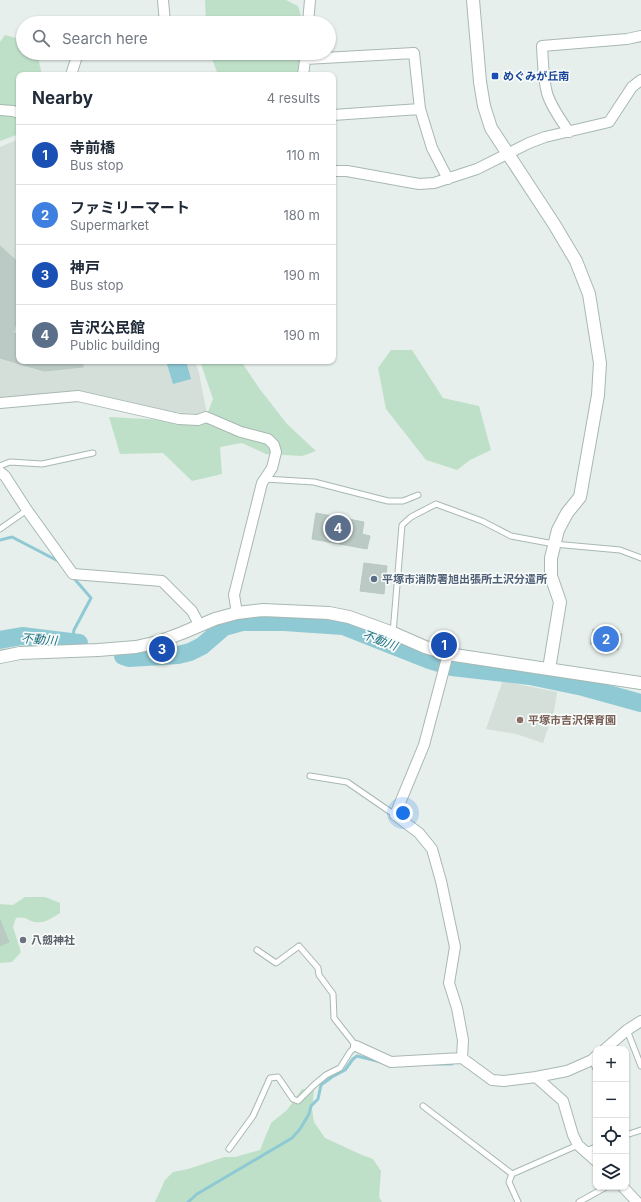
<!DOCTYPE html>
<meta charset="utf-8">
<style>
body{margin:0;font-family:Inter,"Noto Sans JP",sans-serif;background:#f6f6f7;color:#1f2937}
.controls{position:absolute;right:12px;bottom:12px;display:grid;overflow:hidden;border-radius:8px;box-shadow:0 1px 3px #0004}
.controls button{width:36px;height:36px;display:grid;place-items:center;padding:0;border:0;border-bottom:1px solid #e0e1e3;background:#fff;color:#1f2937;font:20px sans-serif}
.you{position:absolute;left:403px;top:813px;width:14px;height:14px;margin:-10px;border:3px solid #fff;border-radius:50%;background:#1a73e8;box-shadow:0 0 0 6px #1a73e833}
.badge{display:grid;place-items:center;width:26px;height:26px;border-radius:50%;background:#b45309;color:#fff;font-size:13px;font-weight:700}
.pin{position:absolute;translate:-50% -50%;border:2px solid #fff;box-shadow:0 1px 4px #0006}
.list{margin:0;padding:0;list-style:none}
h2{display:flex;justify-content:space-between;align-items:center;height:52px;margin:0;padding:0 16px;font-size:17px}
h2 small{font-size:13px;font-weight:400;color:#747a83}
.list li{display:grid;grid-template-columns:26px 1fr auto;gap:12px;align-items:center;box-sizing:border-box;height:60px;padding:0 16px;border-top:1px solid #e0e1e3}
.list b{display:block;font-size:15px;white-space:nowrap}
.list p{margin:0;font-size:13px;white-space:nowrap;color:#747a83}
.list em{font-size:13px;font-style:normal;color:#747a83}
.icon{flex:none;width:22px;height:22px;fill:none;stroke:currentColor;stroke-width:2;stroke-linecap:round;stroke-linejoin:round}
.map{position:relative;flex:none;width:641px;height:1202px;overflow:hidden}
.search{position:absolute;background:#fff;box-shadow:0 1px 3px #0004;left:16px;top:16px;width:320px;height:44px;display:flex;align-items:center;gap:10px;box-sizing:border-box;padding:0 14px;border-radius:22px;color:#747a83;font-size:15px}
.panel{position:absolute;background:#fff;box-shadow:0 1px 3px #0004;left:16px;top:72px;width:320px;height:292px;border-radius:8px}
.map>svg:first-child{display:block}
.built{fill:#d4dfda}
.green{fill:#bfe0c8}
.water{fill:#8ec9d4}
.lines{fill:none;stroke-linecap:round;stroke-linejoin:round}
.stream{stroke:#8ec9d4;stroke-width:3}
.river{stroke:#8ec9d4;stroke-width:18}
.building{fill:#bbcac4;stroke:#b8c9c2}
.service-casing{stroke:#a8b8b2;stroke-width:7}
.minor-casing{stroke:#a8b8b2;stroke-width:12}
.tertiary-casing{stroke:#a8b8b2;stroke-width:14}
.service{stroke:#fff;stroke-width:5}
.minor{stroke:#fff;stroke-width:10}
.tertiary{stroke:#fff;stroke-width:12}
.transit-dot{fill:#1a4fb4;stroke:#f7fbf9;stroke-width:1.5}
.service-dot{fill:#5c6f8a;stroke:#f7fbf9;stroke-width:1.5}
.education-dot{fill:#8d6e63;stroke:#f7fbf9;stroke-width:1.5}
.worship-dot{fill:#6b7280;stroke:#f7fbf9;stroke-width:1.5}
.labels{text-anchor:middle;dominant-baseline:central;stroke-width:3.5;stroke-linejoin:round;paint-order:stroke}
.transit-label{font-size:11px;font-weight:bold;fill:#164399;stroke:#f7fbf9;text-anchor:start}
.service-label{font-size:11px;font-weight:bold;fill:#4e5e75;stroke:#f7fbf9;text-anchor:start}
.education-label{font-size:11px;font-weight:bold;fill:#785e54;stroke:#f7fbf9;text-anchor:start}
.worship-label{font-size:11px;font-weight:bold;fill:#5b616d;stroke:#f7fbf9;text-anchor:start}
.water-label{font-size:12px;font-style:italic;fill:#1c6f80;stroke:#f7fbf9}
</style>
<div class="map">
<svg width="641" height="1202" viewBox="0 0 641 1202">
<rect width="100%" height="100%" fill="#e6efeb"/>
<path class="built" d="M19,139v222h176l4,12 8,42 -44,-4 -85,-19 -78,9v-254z
M503,680l9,1v2l45,9 -3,19 -11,32 -27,-9 -30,-5z"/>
<path class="green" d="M205,0h81l12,6 5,17h-97z
M5,35l18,5v13h14l5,22h-23v59l-19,7v-99z
M210,53h90l-2,22h-80z
M391,350h21l31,48 36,8 12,44 -21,10 -13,10 -31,-10 -40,-51 -8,-41z
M200,361h41l18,27 28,36 29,27 -14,5 -36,-2 -24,-11 -22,4 2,27 -30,7 -29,-28 -43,1 -11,-37 95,5 9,-23z
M25,897h20l15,6v10c-7,4 -15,11 -25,9 -9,-2 -8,-6 -19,-4l-3,9 8,25 -9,10 -12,1v-59l13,1z
M302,1089l12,2 -2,18 2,13 11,16 37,17 11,4 8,12 -2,26 3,5h-227l10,-22 8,-8 15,-3 36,-12h11l25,-7 11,-27 16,-13z"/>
<path class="water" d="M166,361h20l5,18 -18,5z"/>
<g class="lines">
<path class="stream" d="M0,540l12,-3 48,25
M72,641l2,-11 17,-32 -19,-22
M434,1064h18
M188,1202l9,-8 95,-56 8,-9 9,-15 2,-8 7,-7 3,-14 11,-8 13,-7 8,-11 4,-3 24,6"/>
<path class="river" d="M0,640l22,-4 57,7
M123,656l6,2 49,-3 12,-3 12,-6 22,-19 18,-5h42l59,4 86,34 23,7 78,9 53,11 58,16"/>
</g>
<path class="building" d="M0,246l19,17v50l-6,20 6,1v27h64v6l-39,4 -44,-13z
M316,513l48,9 -2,12 8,2 -3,13 -55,-10z
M364,563l23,3 -3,28 -24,-3z
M593,629l29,5 -4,16 -28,-6z
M0,920l9,22 -9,4z"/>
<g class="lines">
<g class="service-casing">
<path id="service" d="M0,466l10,-4 32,2 51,-11
M265,479l49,3 74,19h15l15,-6
M0,529l27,-19
M393,633l9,-108 9,-8 25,-13 46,17 29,15 43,8 66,6 21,8
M310,776l37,6 48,33
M627,1030l14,36
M592,1060l4,9
M423,1106l89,68
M626,1135l15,-5
M229,1149l24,-33 17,-38 8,-1 15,22 5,2 16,-16 12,-10 14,-7 10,-16 6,-6 -22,-28 -1,-24 -14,-19 -1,-7 -19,-22 -23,17 -19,-13
M585,1151l11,-4
M512,1174l66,-29
M512,1174l-3,8 9,20
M579,1202l27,-15"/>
</g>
<g class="minor-casing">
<path id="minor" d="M163,0l2,23
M308,23l2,-23
M305,59l109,-6 6,56 12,39 16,31
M71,75l7,-22
M303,75l3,-22
M0,110l13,1 6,2
M333,115l87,-6
M569,132c-8,-12 -18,-25 -22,-39 -4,-15 -4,-31 -5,-47l85,-7 14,-3
M333,171h14l72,13 15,-1 43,-14 52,-26 16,-6 64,-15 23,-35 9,-7
M0,403l78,-7 101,23 19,1 8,-3 35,15 27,7 6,6 2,7 -4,16 -10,15 -28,112 3,18
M0,472l5,4 22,34 46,64 89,7 30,30 8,15
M448,654l-24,91 -29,70 24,18 13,16 9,32 14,66 -6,36 8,25 6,32 -1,18
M356,1046l35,16 71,-4 30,22 12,1 32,-4 31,-6 25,-11 4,-4
M605,1049l22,-19 14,-9
M536,1077l27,24 10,34 5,10 18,16
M623,1187l14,15"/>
</g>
<g class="tertiary-casing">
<path id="tertiary" d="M473,0l7,82 4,24 7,22 63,96 22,37 13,33 11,69 -2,32 -18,102 -13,16 -9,17 -7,28v18l9,26 -11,67
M0,657l20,-4 78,-3 38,-3 22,-5 24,-9 33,-14 22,-6 26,-3 66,3 20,4 44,16 32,14 23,7 193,29"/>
</g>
<use href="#service" class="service"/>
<use href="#minor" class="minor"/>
<use href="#tertiary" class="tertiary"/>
</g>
<rect class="transit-dot" x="491" y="72" width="8" height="8" rx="2"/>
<circle class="service-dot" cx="374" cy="579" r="4"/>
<circle class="education-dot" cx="520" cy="720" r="4"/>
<circle class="worship-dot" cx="23" cy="940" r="4"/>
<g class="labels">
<g class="transit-label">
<text x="503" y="76">めぐみが丘南</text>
</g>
<g class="service-label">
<text x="382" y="579">平塚市消防署旭出張所土沢分遣所</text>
</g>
<g class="education-label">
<text x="528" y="720">平塚市吉沢保育園</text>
</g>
<g class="worship-label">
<text x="31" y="940">八劔神社</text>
</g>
<g class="water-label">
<text transform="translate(39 639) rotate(4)">不動川</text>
<text transform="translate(380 640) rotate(21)">不動川</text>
</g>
</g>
</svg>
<div class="controls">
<button>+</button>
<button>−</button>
<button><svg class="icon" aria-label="locate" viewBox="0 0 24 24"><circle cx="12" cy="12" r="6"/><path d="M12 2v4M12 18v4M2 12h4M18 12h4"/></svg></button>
<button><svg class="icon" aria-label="layers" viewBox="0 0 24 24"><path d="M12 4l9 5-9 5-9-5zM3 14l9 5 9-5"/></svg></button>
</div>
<div class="you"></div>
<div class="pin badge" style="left:444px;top:645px;background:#1a4fb4">1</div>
<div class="pin badge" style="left:606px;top:639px;background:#3f7fe0">2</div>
<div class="pin badge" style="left:162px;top:649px;background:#1a4fb4">3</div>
<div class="pin badge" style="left:338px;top:528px;background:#5c6f8a">4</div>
<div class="search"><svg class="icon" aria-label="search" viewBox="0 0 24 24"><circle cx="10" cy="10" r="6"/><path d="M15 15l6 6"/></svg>Search here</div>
<section class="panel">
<h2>Nearby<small>4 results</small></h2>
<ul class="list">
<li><span class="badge" style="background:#1a4fb4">1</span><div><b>寺前橋</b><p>Bus stop</p></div><em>110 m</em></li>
<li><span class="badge" style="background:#3f7fe0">2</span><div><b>ファミリーマート</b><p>Supermarket</p></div><em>180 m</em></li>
<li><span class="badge" style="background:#1a4fb4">3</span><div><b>神戸</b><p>Bus stop</p></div><em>190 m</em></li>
<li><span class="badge" style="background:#5c6f8a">4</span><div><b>吉沢公民館</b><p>Public building</p></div><em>190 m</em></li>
</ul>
</section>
</div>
